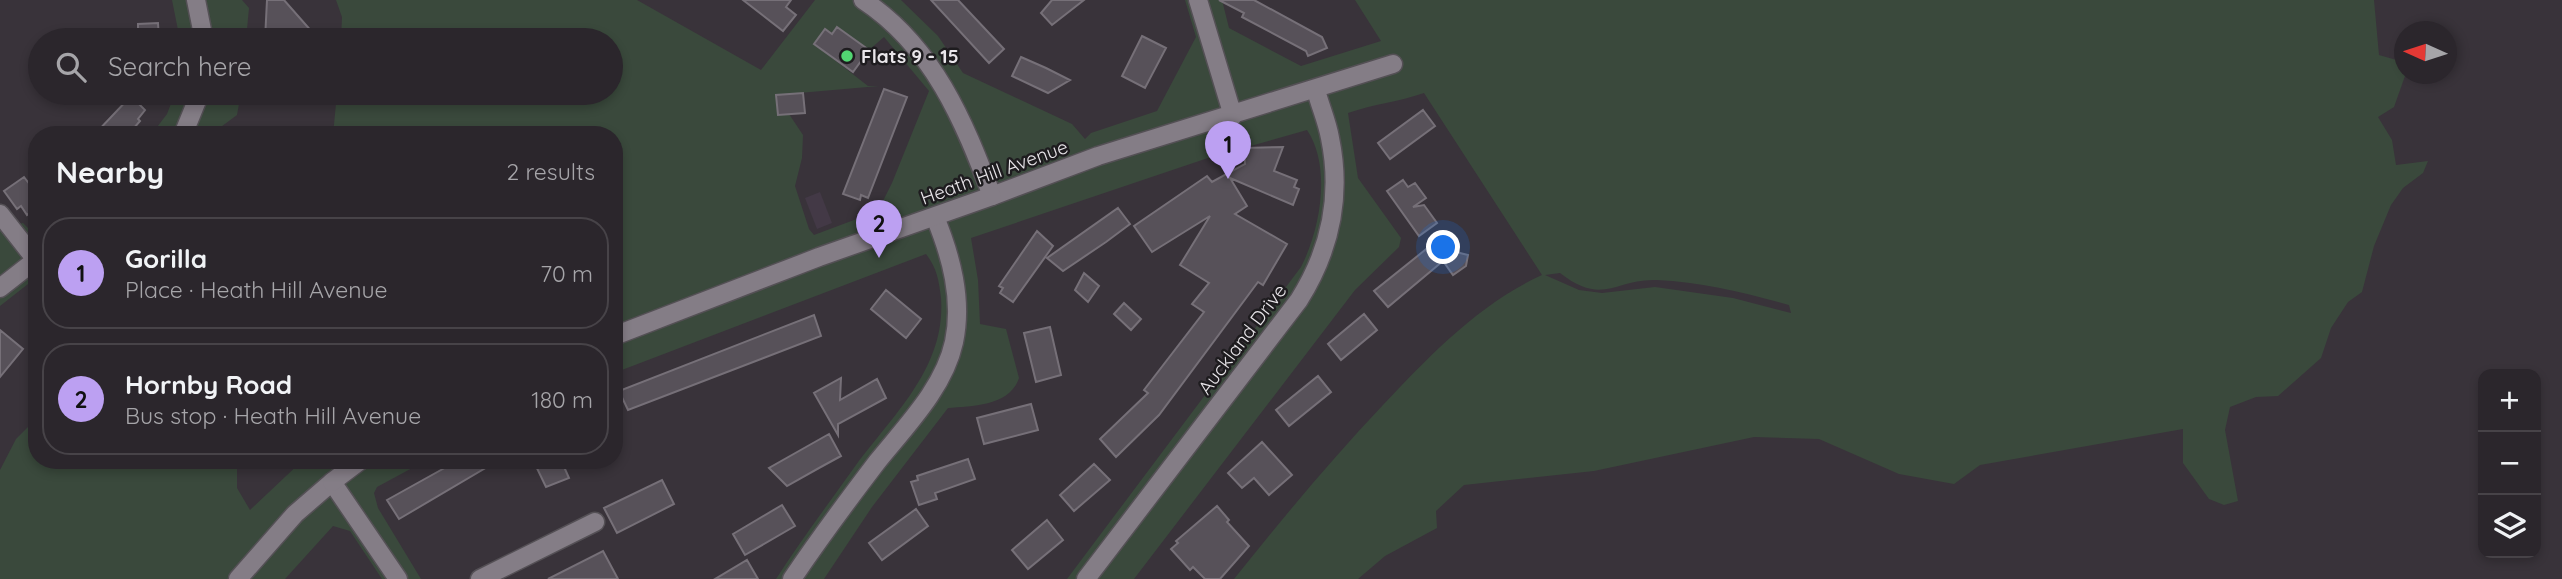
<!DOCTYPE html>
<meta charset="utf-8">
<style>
body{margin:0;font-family:Quicksand,sans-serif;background:#332e34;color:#f1f3f6}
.controls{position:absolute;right:21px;bottom:21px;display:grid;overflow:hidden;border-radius:14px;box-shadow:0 4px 10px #0003}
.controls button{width:63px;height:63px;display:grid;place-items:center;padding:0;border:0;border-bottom:2px solid #474348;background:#2b262c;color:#f1f3f6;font:35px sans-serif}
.compass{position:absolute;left:2394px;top:21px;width:63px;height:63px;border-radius:50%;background:#2b262c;box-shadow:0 4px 10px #0003;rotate:273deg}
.you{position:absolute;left:1444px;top:248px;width:24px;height:24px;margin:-18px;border:5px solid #fff;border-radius:50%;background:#1a73e8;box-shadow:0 0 0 10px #1a73e833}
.badge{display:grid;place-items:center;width:46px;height:46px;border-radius:50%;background:#bca0f2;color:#111;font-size:23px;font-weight:700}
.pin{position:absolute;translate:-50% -58px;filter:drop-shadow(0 2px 4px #0008)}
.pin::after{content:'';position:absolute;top:37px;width:24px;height:21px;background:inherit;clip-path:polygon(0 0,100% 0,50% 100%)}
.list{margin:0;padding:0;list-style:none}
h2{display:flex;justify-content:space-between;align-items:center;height:91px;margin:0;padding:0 28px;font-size:30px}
h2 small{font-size:23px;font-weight:400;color:#a6a5a9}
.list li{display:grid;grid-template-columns:46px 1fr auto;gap:21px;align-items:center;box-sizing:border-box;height:112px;margin:0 14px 14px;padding:0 14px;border:2px solid #474348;border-radius:28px}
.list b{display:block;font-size:26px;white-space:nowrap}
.list p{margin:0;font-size:23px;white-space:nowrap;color:#a6a5a9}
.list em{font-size:23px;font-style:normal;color:#a6a5a9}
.icon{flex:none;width:38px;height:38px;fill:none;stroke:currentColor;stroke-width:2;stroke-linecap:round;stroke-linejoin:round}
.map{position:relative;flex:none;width:2562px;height:579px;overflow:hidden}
.search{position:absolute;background:#2b262c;box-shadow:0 4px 10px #0003;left:28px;top:28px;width:595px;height:77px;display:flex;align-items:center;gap:18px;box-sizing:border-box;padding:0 24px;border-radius:38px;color:#a6a5a9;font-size:26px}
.panel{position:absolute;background:#2b262c;box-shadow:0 4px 10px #0003;left:28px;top:126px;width:595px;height:343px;border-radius:28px}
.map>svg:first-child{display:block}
.built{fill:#433946}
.green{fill:#3a493c;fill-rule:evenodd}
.building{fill:#575159;stroke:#767078;stroke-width:2}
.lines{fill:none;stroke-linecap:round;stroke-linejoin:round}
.street-casing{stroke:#545055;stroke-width:21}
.secondary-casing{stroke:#545055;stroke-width:21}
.street{stroke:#847d86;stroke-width:18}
.secondary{stroke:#847d86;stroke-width:18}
.poi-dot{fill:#52d673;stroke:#1e1c1f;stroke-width:2.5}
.labels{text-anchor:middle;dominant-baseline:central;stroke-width:5;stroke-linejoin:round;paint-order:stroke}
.poi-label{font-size:19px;font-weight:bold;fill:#e9e6ea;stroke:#1e1c1f;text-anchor:start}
.street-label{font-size:19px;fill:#e9e6ea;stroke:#1e1c1f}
</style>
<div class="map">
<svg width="2562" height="579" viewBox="0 0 2562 579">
<rect width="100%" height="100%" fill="#39333a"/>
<path class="built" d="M820,192l12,31 -15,6 -12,-31z"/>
<path class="green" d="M172,0h70l7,8 -3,32h-66z
M336,0h301l124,70 54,-70h86l37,36 25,37 109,51 13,15 6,-6 66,-22 39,-74 -11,-37h37l7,28 72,38 80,-25 -26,-41h1019l5,55 21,6 5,15 -11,31 -16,10 14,23 4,25 32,-4 -5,12 -20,15 -12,17 -17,41 -12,46 -14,10 -17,26 -10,30 -43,38 -22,1 -26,10 -5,23 13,71 -14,4 -15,-6 -26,-36v-34l-203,36 -26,19 -55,-10 -80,-35 -65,-2 -160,34 -130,14 -28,26 1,17 -52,28 -27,23h-124c48,-60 96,-118 149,-174 46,-49 97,-102 159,-130l-118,-182c-26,9 -50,11 -76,20l10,65 43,60 -2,9 -44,43 -221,289h-67l234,-312c19,-37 31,-100 6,-137l-99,28 -237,80 7,42 2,44 26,5 13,49c-9,28 -47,28 -71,30l-76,99 -48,72h-48c25,-39 53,-76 80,-114 38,-51 90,-98 85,-167 -2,-17 -4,-30 -15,-44l-312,119v-238h-281l4,-42h274v-53h-270l1,-23zM825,29l44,21 15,-13 45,54 -37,92 -14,28 -64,24 -5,-6 -14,-43 7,-28 1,-23 -14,-21 -11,1 -2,-20 103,-9h-11l-54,-42zM1560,273c43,34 56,5 97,7 44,2 89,13 132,25l2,8 -58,-15 -78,-11 -53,6 -23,-3 -34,-15z
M175,93h66l-4,22 -27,20h-59l16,-21z
M23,223l6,6h8v48l-37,29v-78z
M37,418v42h200v28l13,22 53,-50h124l-50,27 -3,6 4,15 43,71h-39l-32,-48 -17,-5 -48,53h-285v-109l16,-31z"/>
<path class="building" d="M267,0h17l29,33 -30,-1 -1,8h-17z
M743,0h48l-5,7 10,8 -13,16z
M931,0h27l46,49 -15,14z
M1052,0h32l-32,25 -11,-12z
M1219,0h35l68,37 5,11 -19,8 -2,-5 -64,-34 2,-4z
M158,23l1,17h-21v-16z
M837,27l32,23 -16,22 -39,-28 11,-15 7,5z
M1142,36l24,12 -21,40 -23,-12z
M1021,57l25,11 24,12 -22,13 -36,-17z
M884,89l23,8 -39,101 -7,-3 -1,5 -17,-6z
M803,93l2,20 -27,2 -2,-20z
M131,96l14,14 -7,9 2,2 -12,14h-34z
M1423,110l12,16 -45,33 -12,-16z
M1283,147l-9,24 23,9 -3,7 5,2 -6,16 -63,-27 17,28 -12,8 52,30 -24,41 -5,-3 -99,133 -43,42 -16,-18 48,-46 -4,-3 60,-78 -12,-8 17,-21 -29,-18 30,-49 -58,36 -18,-26 73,-50 5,6 33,-18 -1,-16z
M24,177l13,17v13l-10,8 -6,-9 -4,3 -13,-18z
M1403,180l5,7 7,-4 11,15 -13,9 11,-2 13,18 -18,13 -32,-45z
M1118,208l12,16 -24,18 -43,29 -16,-13z
M1037,231l16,15 -40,56 -13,-9 3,-5 -4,-2z
M1435,242l5,6 28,7 -2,11 -13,9 -10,-14 -55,46 -14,-16z
M1084,273l15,13 -11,16 -13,-12z
M886,290l35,29 -15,19 -35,-29z
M1124,303l17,16 -10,11 -17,-16z
M1364,314l13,16 -36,30 -13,-16z
M814,315l7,21 -193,74 -9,-19z
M1050,327l11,48 -25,7 -12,-49z
M0,330l23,19 -23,28z
M1318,376l13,16 -42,34 -13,-16z
M841,378l-1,22 37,-21 9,19 -48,26v11l-24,-42z
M1031,404l7,26 -54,14 -7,-26z
M829,434l12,22 -22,12 -32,18 -18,-18z
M1262,442l30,33 -23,20 -15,-17 -12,10 -14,-15z
M968,459l7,20 -40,14 2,6 -18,6 -8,-23 7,-2 -1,-4z
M459,460h40l-100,59 -12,-19z
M533,460h28l8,18 -23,9z
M1094,464l16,16 -36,31 -14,-16z
M662,480l12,24 -57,29 -13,-25z
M782,505l13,21 -50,29 -12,-21z
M1217,506l12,14 -2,2 22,24 -29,33h-15l-12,-12 -3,3 -19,-21 7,-6 -2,-2z
M916,509l12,17 -46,34 -13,-17z
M1047,520l16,20 -35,29 -16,-19z
M603,551l15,28h-70z
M747,560l11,19h-43z"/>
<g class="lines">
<g class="street-casing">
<path id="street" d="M196,0l8,40
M863,0c70,46 101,121 129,196l106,-40 295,-92
M1198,0l35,116
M183,135l17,-42
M0,214l36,46
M0,288l37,-29
M238,579l57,-65 37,-32 66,97
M480,579l115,-57
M792,579c27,-40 56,-79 85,-117 29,-36 67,-74 77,-120 9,-43 -3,-86 -19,-125
M1086,579l213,-279c32,-51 43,-104 31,-162 -3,-17 -10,-32 -14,-48"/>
</g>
<g class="secondary-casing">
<path id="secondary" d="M614,336l205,-79 173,-61
M332,482l29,-22"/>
</g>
<use href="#street" class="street"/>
<use href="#secondary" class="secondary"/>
</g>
<circle class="poi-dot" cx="847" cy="56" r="7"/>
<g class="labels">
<g class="poi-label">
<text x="861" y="56">Flats 9 - 15</text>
</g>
<g class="street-label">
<text transform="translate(994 172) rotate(-20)">Heath Hill Avenue</text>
<text transform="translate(1242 339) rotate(-53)">Auckland Drive</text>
</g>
</g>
</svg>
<div class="controls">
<button>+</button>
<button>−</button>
<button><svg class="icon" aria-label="layers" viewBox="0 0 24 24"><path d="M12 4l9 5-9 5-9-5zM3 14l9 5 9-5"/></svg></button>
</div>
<svg class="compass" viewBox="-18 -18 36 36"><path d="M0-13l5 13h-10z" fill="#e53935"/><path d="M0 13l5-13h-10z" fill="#a6a5a9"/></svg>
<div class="you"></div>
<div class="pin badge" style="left:1228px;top:179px">1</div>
<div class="pin badge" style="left:879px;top:258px">2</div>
<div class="search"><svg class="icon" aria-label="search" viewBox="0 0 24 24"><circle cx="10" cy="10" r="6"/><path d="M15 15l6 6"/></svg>Search here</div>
<section class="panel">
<h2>Nearby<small>2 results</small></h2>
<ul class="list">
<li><span class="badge">1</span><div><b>Gorilla</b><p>Place · Heath Hill Avenue</p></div><em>70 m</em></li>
<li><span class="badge">2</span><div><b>Hornby Road</b><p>Bus stop · Heath Hill Avenue</p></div><em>180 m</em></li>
</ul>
</section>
</div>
